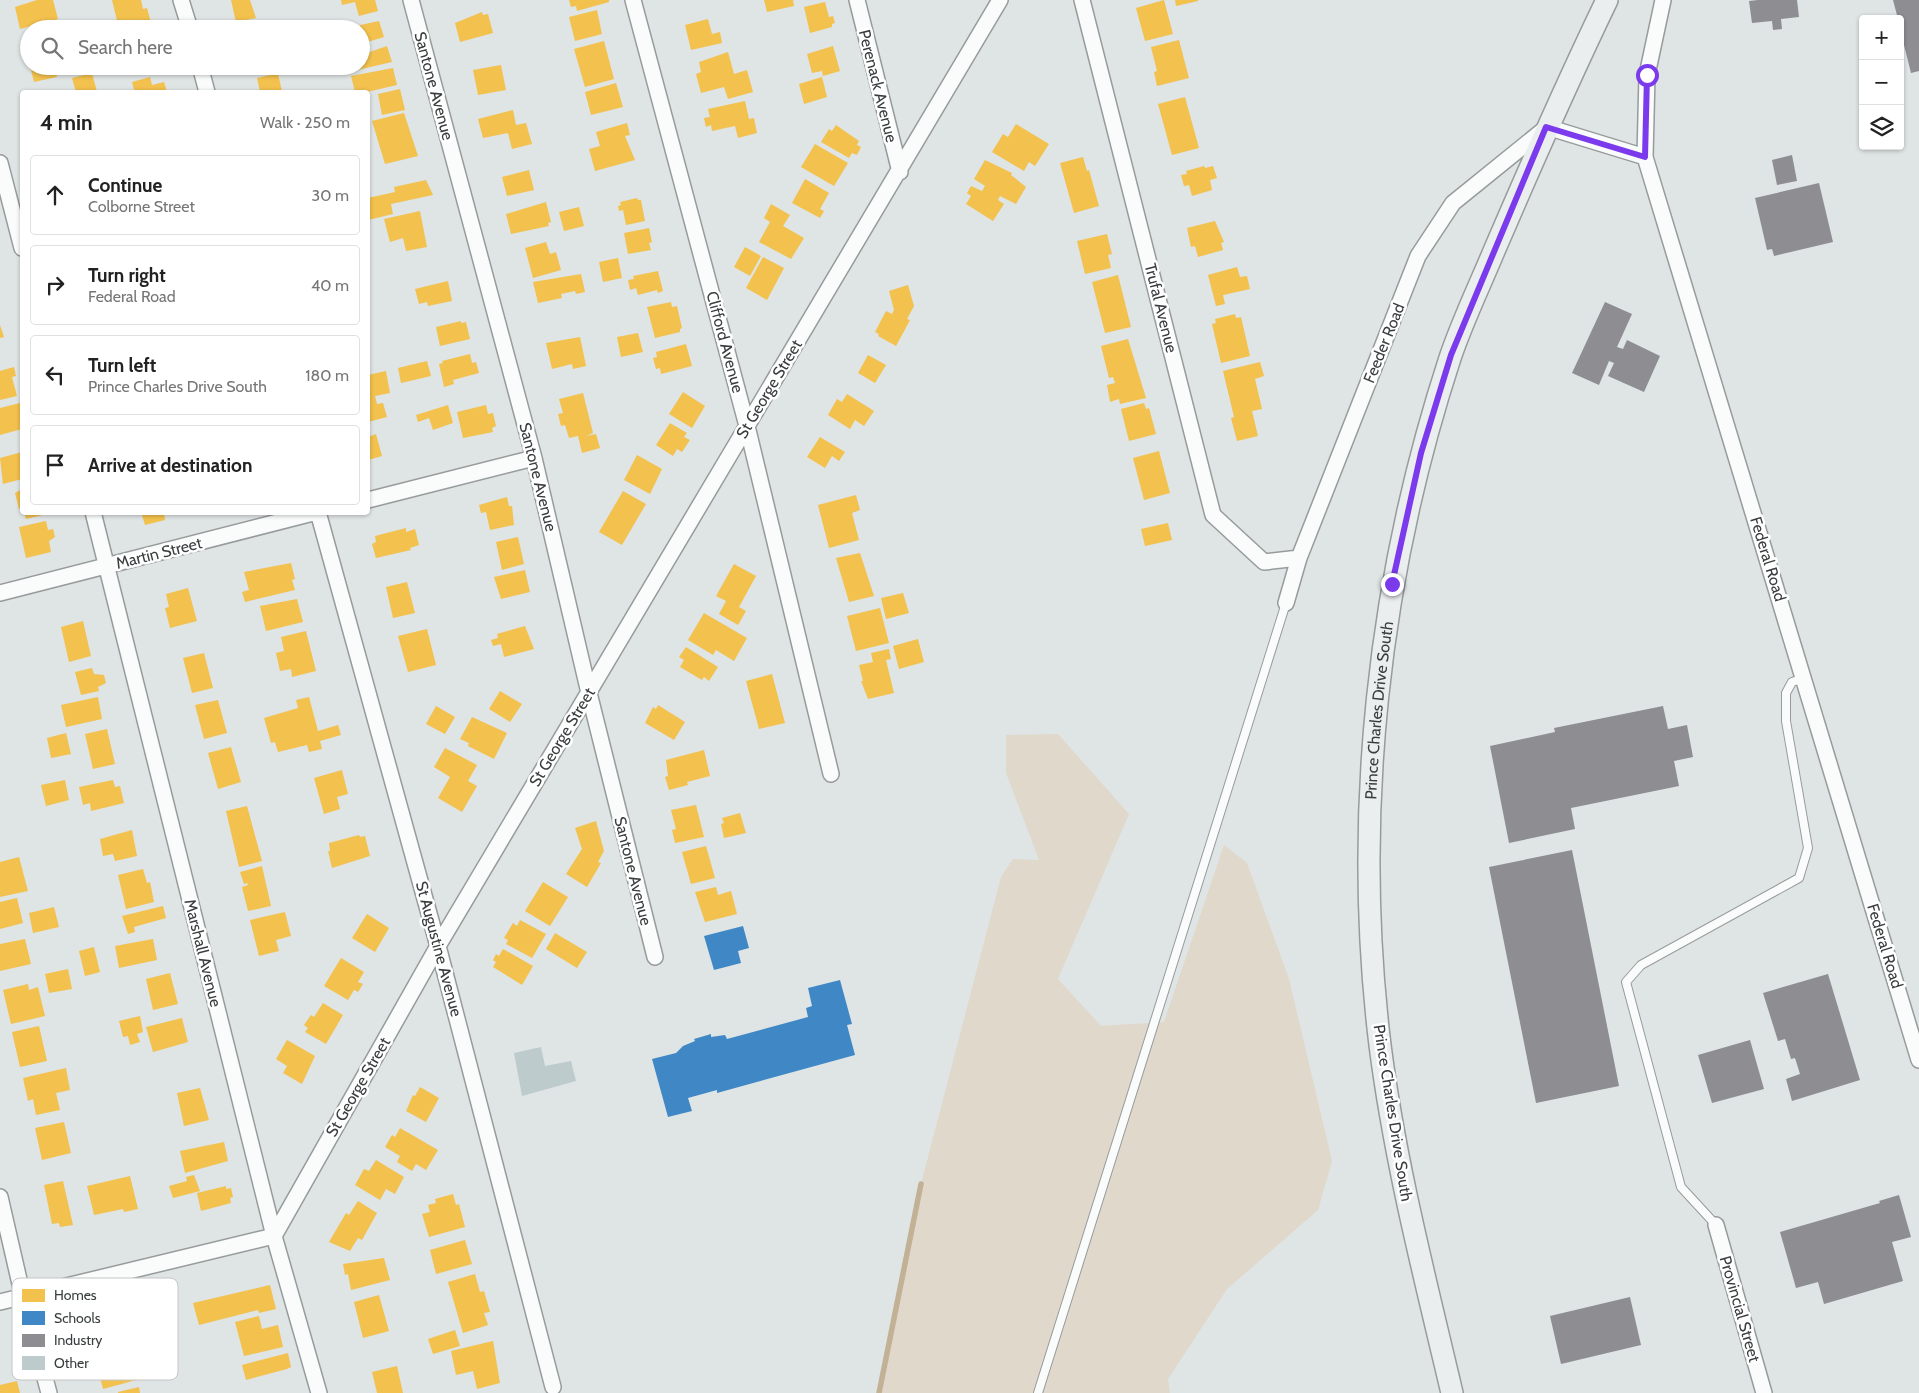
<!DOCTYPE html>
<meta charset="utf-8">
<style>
body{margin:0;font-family:Cabin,sans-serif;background:#f2f2f2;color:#222}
.controls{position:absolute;right:15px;top:15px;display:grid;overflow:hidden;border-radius:5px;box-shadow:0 1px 4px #0004}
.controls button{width:45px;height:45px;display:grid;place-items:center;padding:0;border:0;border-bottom:1px solid #e0e0e0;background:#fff;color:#222;font:25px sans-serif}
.stop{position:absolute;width:15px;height:15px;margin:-11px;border:4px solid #7c3aed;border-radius:50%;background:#fff}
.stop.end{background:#7c3aed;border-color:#fff;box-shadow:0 1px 5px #0008}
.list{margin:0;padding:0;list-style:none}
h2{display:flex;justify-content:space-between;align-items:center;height:65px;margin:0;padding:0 20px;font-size:21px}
h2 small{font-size:16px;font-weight:400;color:#767676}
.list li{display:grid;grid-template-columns:32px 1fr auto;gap:15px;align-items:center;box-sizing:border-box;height:80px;margin:0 10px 10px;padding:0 10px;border:1px solid #e0e0e0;border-radius:5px}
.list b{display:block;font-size:19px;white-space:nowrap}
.list p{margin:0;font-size:16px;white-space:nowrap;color:#767676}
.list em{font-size:16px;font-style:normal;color:#767676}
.icon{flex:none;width:28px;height:28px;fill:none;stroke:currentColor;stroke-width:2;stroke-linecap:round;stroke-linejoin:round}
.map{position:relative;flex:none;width:1919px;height:1393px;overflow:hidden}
.search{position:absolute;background:#fff;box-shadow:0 1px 4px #0004;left:20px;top:20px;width:350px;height:55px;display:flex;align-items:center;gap:12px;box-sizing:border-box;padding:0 18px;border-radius:28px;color:#767676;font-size:19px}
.panel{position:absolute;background:#fff;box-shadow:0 1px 4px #0004;left:20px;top:90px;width:350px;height:425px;border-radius:5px}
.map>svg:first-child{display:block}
.green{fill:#e0d8cb}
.homes{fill:#f2c14e}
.schools{fill:#3f88c5}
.industry{fill:#8d8d92}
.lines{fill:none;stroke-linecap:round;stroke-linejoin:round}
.stream{stroke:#c3b196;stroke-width:5.5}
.building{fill:#bdcbcd}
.lane-casing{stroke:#979b9c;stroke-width:10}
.street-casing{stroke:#979b9c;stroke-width:18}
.secondary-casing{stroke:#979b9c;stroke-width:24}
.lane{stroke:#fafbfb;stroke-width:8}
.street{stroke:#fafbfb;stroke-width:15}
.secondary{stroke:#eaeeee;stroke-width:21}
.route{stroke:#7c3aed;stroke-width:6}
.labels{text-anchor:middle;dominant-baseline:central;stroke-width:5;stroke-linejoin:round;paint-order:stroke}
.street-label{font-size:16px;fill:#393d3e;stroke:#fff}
.key{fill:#fff;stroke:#c4c5c5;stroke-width:1}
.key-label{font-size:14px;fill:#393d3e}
</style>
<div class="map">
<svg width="1919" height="1393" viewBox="0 0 1919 1393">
<rect width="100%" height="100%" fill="#dfe4e5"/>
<path class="green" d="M1058,734l71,80 -71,165 43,47 63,-4 60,-177 23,18 42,116 43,182 -14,49 -91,79 -59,90 2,14h-291l42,-209 80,-307 12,-18 26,1 -33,-87v-38z"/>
<path class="homes" d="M37,0h16l5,19 -38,10 -5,-22z
M112,0h29l2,9 4,-1 4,15 -32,6z
M231,0h19l6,18 -20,4z
M341,0h34l3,11 -19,5 -4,-14 -13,3z
M569,0h40v2l-32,9 -1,-5 -5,1z
M764,0h29l1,6 -27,6z
M1164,0l9,34 -28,7 -9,-33z
M1175,0h23v1l-22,5z
M825,2l4,15 4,-1 2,7 -3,1v3l-22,6 -6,-26z
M597,10l5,24 -27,7 -6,-24z
M482,12l1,3 5,-1 5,19 -33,9 -5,-19z
M708,19l4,15 8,-2 2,11 -31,7 -6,-25z
M379,21l5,16 -23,7v-15h-19z
M1179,40l10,38 -32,8 -3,-14 3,-1 -6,-24z
M604,41l10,38 -29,8 -11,-38z
M387,46l5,16 -52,12 -3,-8h24v-11z
M833,46l7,25 -17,5 -1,-5 -10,2 -5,-19z
M29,47v12h-1l-3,-11z
M728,52l6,22 13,-4 6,22 -25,7 -4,-12 -23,6 -5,-19 5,-2 -2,-10z
M501,65l5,25 -28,5 -5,-25z
M30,66h24l3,11 -23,5z
M252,66h21v1l-19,5z
M393,68l4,17 -30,7h-12l-4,-16z
M92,73l5,19h-21l-4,-14z
M278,73l4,19h-22l-3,-14z
M150,77l2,8 12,-3 3,10h-40l7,-2 -2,-8z
M822,77l5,20 -23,7 -5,-20z
M616,83l7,24 -32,8 -6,-23z
M400,89l5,21 -23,5 -4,-21z
M1185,97l14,51 -27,7 -14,-51z
M745,101l4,18 5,-1 3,15 -19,5 -3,-12 -23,5 -1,-6 -5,2 -2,-9 6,-1 -2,-8z
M513,110l3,15 10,-2 6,21 -20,5 -4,-16 -25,5 -5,-19z
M404,113l14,43 -33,8 -13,-43z
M627,123l3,12 -5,1 10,24 -40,11 -6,-22 11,-3 -4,-14z
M1016,124l33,20 -14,22 -6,-4 -5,9 -32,-19 11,-18 5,3z
M836,125l23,16 -2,4 4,2 -4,8 -5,-2 -3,5 -28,-16 8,-13 3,2z
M815,144l33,19 -14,23 -33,-19z
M1083,157l4,14 2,-1 10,36 -25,7 -14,-50z
M985,160l27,13 -1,2 15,12 -10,17 -16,-8 -2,4 6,4 -11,17 -27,-17 5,-8 -4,-3 4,-7 11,5 3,-5 -11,-7z
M1204,166l1,2 8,-2 4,12 -7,2 2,10 -20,6 -3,-11 -5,1 -3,-11 6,-1 -1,-3z
M529,170l5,20 -27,6 -5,-19z
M805,179l24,14 -9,16 4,2 -4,7 -28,-15z
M426,180l7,15 -42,9 2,10 -25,6v-22l27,-6 -1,-5z
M637,198l1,2h3l4,21 -19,4 -3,-15 -4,1 -1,-5 3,-1 -1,-3z
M546,202l5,20 -3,1 1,3 -38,8 -5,-20z
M771,204l19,11 -7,11 21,12 -13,21 -32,-17 11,-20 -6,-4z
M579,207l5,19 -20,5 -5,-19z
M420,211l7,36 -21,4 -3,-13 -13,4 -6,-23z
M1215,221l9,21 -3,1 2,7 -25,7 -3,-11 -4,1 -4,-19z
M649,228l3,14 -3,1 2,7 -23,4 -4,-21z
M1107,234l5,20 -4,1 3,13 -26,6 -8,-33z
M546,242l4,12 6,-2 5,18 -28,8 -8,-30z
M745,247l16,9 -11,20 -16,-9z
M763,257l21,11 -17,32 -21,-12z
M618,258l4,20 -19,4 -4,-20z
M1237,267l3,10 7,-1 3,13 -27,6 2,9 -9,2 -8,-31z
M658,271l5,20 -5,2 -1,-3 -19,5 -2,-7 -6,2 -2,-10 6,-1 -1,-3z
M581,274l4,18 -9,2 -1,-3 -14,3 1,4 -24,5 -5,-21z
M1118,275l13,52 -26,6 -13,-51z
M448,281l4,20 -24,5 -1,-4 -8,2 -4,-15z
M908,285l6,21 -7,13 3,1 -14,26 -18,-10 1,-2 -4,-2 11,-21 6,3 2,-4 -5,-19z
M671,302l1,5 5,-1 5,22 -2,1v3l-25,6 -8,-31z
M1235,314l1,4 5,-1 9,39 -29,7 -9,-39 4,-1 -1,-4z
M461,321v2l5,-1 4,17 -30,7 -4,-19z
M0,325l4,12 -4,1z
M638,333l5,19 -22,5 -4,-20z
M580,337l6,29 -13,3 -1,-5 -20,5 -6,-26z
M1128,339l18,59 -26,6 -1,-5 -9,3 -3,-17 8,-2 -2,-6 -4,1 -8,-32z
M686,344l6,22 -31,8 -1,-6 -4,1 -3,-11 4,-1 -1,-5z
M470,354l2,9 4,-1 3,11 -26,7 1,4 -10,3 -5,-23 4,-1 -1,-2z
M868,355l18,10 -11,18 -17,-10z
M427,361l4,15 -30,7 -3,-15z
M1260,362l4,14 -9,3 7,30 -10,2 6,25 -21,5 -6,-23 3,-1 -11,-46z
M14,367l2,9 -4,1 5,19 -17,4v-29z
M386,371l4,22 -15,3 2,8 6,-1 4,14 -19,5v-47z
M683,392l22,14 -13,22 -23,-14z
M583,393l10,40 -7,3 10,-2 4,14 -18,5 -4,-17 -9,2 -4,-13 -4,1 -3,-12 5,-1 -4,-14z
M847,394l27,17 -10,15 -9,-6 -5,9 -22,-14 9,-16 5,3z
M20,403l2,26 -22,6v-27z
M1144,403l2,6 3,-1 7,26 -27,7 -8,-32z
M448,405l5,18 -20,7 -4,-12 -11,4 -2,-7z
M486,405l2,9 5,-1 3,13 -4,2 1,4 -30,6 -6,-26z
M670,423l17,10 -3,4 6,3 -8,12 -5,-3 -4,7 -17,-11z
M376,434l6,22 -14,4v-23z
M820,437l25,15 -6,9 -7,-5 -7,12 -18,-11z
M1159,451l11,42 -26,7 -11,-42z
M22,452v27l-19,5 -3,-26z
M637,455l25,14 -12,25 -26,-14z
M22,489v19l-3,1 -4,-16z
M623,491l23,13 -24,41 -23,-13z
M856,495l4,15 -8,3 7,27 -30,8 -11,-43z
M507,497l2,9h3l2,19 -24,5 -4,-18 -5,1 -2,-8z
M24,512h27v1l-25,6z
M141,512h23l1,8 -20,5z
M46,521l2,9 5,-1 2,8 -6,4 2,11 -25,6 -7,-31z
M1168,523l4,17 -27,6 -4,-17z
M406,528v4l9,-3 4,16 -9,3 1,2 -35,8 -4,-14 4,-2 -1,-6z
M518,537l6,27 -22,6 -6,-28z
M860,553l14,43 -25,6 -13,-44z
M291,563l4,16 -3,1 3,10 -50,12 -3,-10 7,-2 -5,-18z
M734,564l22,12 -17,31 7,4 -8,14 -19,-11 7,-13 -10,-5z
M525,570l5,22 -29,7 -7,-22z
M407,582l8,31 -22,5 -7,-31z
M188,588l9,33 -27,7 -5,-20 4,-1 -3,-13z
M903,593l6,20 -23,6 -5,-21z
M297,599l6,23 -37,9 -6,-25z
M880,608l9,35 -33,8 -9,-35z
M704,613l43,25 -13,23 -18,-11 -3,5 -25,-15z
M83,621l8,35 -22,6 -8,-35z
M525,626l9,23 -30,8 -3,-13 -8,2 -2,-6 7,-2 -1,-4z
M427,629l9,36 -28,7 -10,-36z
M306,631l10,40 -24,6 -1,-8 -11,2 -4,-18 8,-2 -3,-14z
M918,639l6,23 -25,7 -6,-23z
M686,647l32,20 -9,14 -5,-4 -2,3 -22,-13 4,-7 -5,-3z
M889,649l2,10 -5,1 8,33 -26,6 -7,-18h2l-4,-16 14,-3 -2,-9z
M204,653l9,35 -21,5 -9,-35z
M92,668l2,6 10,1 2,8 -8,4 1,4 -18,4 -6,-23z
M772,674l13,49 -26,6 -13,-48z
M500,691l22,13 -12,18 -21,-13z
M98,697l4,22 -36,8 -5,-22z
M309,697l9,34 20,-6 3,10 -21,6 2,8 -13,3 -2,-7 -29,7 -3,-10 -4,1 -7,-25 34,-10 -2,-8z
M218,700l9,33 -23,6 -9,-34z
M658,705l27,17 -11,18 -29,-17 8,-16 3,2z
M436,706l19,11 -10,17 -19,-10z
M472,717l35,16 -13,26 -26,-13 1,-3 -9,-4z
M107,729l8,35 -22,5 -8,-35z
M66,733l5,21 -20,4 -4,-20z
M231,747l10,35 -23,7 -10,-36z
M445,748l32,17 -9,16 9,5 -15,26 -24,-14 12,-21 -16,-10z
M704,750l6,26 -23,6 1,3 -19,5 -4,-13 3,-1 -2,-16z
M342,770l6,24 -11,3 3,12 -16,5 -10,-36z
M65,780l4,20 -23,6 -5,-21z
M113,780l2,7 5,-1 4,17 -33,8 -1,-8 -7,2 -4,-18z
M696,805l8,32 -29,6 -3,-13 4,-1 -5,-19z
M247,806l15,55 -23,6 -13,-56z
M740,813l6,20 -22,5 -3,-14 3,-1 -2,-5z
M596,821l8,30 -6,11 3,1 -14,24 -21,-13 16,-25 -7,-21z
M132,830l5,26 -22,5 -2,-7 -10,2 -3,-17z
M359,835l1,2 5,-1 5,20 -38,12 -4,-17h2l-1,-8z
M706,846l9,32 -24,6 -9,-32z
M19,857l9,34 -28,6v-35z
M262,866l9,40 -23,5 -6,-24 6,-2 -1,-2 -3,1 -4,-12z
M143,869l4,14 3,-1 4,20 -28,7 -8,-34z
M543,882l25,15 -18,29 -25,-15z
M716,887l2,8 13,-4 6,23 -32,8 -10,-30z
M17,898l6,25 -23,6v-27z
M163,906l3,12 -32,9 1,5 -7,2 -6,-18z
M54,907l5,20 -26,6 -4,-20z
M285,912l6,24 -15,4 3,11 -20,5 -9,-36z
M367,914l22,14 -14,24 -23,-14z
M520,920l26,14 -14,24 -26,-14 2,-4 -4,-2 9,-15 4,3z
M555,933l32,19 -10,16 -31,-19z
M25,939l6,25 -31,7v-27z
M153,939l4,21 -38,8 -4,-22z
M94,947l6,25 -15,4 -6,-25z
M503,949l30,17 -11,19 -29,-18 3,-5 -3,-2 3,-6 3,2z
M341,958l23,14 -6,10 5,2 -5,8 -4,-2 -6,10 -24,-14z
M68,969l4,20 -23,4 -4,-19z
M170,973l8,31 -25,6 -7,-31z
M28,984l1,6 9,-3 7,29 -34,8 -8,-34z
M323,1003l20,12 -17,29 -21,-12 3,-4 -4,-3 7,-10 3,2z
M140,1016l3,16 -6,2 3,8 -10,3 -2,-9 -5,1 -4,-16z
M182,1018l6,24 -35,10 -7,-25z
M39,1026l8,35 -27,6 -8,-35z
M287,1040l28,16 -13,28 -19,-11 4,-7 -11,-7z
M66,1068l4,22 -14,3 4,17 -24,5 -3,-16 -5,2 -5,-23z
M420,1087l19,11 -13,24 -20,-11 7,-16 2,1z
M200,1088l9,32 -25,6 -7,-33z
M64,1122l7,31 -29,7 -7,-32z
M400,1128l38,22 -12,20 -10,-6 -4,7 -15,-9 3,-6 -15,-9 7,-12 3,2z
M224,1142l4,19 -43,12 -5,-22z
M376,1160l28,17 -9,17 -9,-5 -6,11 -25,-15 9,-16 5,2z
M194,1175l6,16 -27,7 -4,-12 18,-5 -1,-4z
M130,1176l8,33 -14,3 -1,-3 -29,6 -7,-29z
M63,1181l10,44 -13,2 -1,-4 -7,1 -8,-39z
M226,1186v3l5,-1 2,9 -3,1 1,5 -30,8 -4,-18z
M453,1194l3,11 3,-1 6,23 -36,10 -7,-23 8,-2 -2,-7 8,-2 -1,-4z
M358,1201l19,12 -15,27 -4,-2 -8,13 -21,-9 17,-29 3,2z
M465,1240l7,24 -36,10 -6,-24z
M384,1258l6,22 -39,10 -3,-16 -3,1 -2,-11z
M475,1274l5,18 4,-1 6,21 -6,1 4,12 -25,8 -15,-51z
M270,1285l6,24 -17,4 -1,-3 -59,15 -6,-22z
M379,1295l10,36 -26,7 -9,-36z
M259,1316l3,13 16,-4 5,22 -39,9 -9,-34z
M455,1330l5,16 -27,8 -5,-15z
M493,1341l7,42 -23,6 -4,-18 -17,4 -5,-24z
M288,1353l3,14 -4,2 -41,11 -4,-15z
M135,1357l5,22 -37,10 -6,-23z
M397,1366l6,27h-26l-5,-21z
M17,1381l3,12h-20v-8z
M139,1387l1,6h-22v-1z"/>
<path class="schools" d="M743,926l6,22 -11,3 3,12 -27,7 -10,-34z
M840,980l12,44 -5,1 8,30 -138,38v-3l-29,8 4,13 -24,6 -16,-58 24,-6 7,-7 12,-5 -1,-2 17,-5v3l14,-2 2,4 81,-22 -2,-9 6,-2 -4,-18z"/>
<path class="industry" d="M1758,0h39l2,17 -18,2 1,10 -9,1 -1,-9 -20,2 -3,-22z
M1893,0h26v71l-8,2 -11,-44v-10h-2z
M1792,155l5,26 -20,4 -5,-25z
M1819,183l14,59 -59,14 -2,-7 -5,1 -12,-52z
M1605,302l27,12 -15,33 6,2 4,-9 33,16 -16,36 -36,-16 6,-13 -5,-2 -10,24 -27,-12z
M1663,706l5,23 19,-4 6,32 -19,4 5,25 -108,22 4,21 -66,14 -19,-97 65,-14 -1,-4z
M1572,850l47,236 -83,17 -47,-236z
M1828,974l32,106 -68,21 -6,-22 14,-5 -5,-16 -4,1 -6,-20 -7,2 -15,-48z
M1750,1040l14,49 -52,14 -14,-48z
M1899,1195l12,42 -19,5 11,39 -79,23 -6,-22 -22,6 -16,-56 100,-29 -1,-2z
M1630,1297l11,48 -80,19 -11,-48z"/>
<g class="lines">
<path class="stream" d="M879,1393l42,-209"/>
</g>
<path class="building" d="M541,1047l4,19 26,-5 5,20 -54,15 -8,-43z"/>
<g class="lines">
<g class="lane-casing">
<path id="lane" d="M1716,1225l-35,-38 -55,-205 15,-17 158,-87 9,-30 -22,-127v-28l6,-11 13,-4
M1038,1393l248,-790"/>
</g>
<g class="street-casing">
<path id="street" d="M181,0l9,29
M411,0l123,458 55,235 66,264
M633,0l114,426 84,348
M857,0l43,172
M1082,0l131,515 51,47 35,-4
M1663,0l-16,75 -2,82 274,903
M200,66l7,26
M0,163l22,85
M368,500l166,-42
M93,512l181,724 45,157
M318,512l120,434 115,441
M0,593l317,-81
M1286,603l13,-45 119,-302 35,-53 94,-76 98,30
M0,1197l23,100 26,96
M1716,1225l48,168
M0,1302l274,-66 164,-290 562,-946"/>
</g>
<g class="secondary-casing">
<g id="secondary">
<path id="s1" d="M1452,1393c-27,-115 -57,-230 -72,-348 -28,-229 -2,-467 70,-687 12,-36 29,-71 44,-107 36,-84 73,-168 113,-251"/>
</g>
</g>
<use href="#lane" class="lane"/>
<use href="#street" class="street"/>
<use href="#secondary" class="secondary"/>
</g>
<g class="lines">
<path class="route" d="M1392,584l29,-131 30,-98 95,-228 99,30 2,-82"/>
</g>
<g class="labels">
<g class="street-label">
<text transform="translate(434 86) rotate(75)">Santone Avenue</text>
<text transform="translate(878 86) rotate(76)">Perenack Avenue</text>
<text transform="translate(1161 308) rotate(76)">Trufal Avenue</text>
<text transform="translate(725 342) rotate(75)">Clifford Avenue</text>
<text transform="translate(1384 343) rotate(-68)">Feeder Road</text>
<text transform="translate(769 389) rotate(-59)">St George Street</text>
<text transform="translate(538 477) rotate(76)">Santone Avenue</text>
<text transform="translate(159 553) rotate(-14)">Martin Street</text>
<text transform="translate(1768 559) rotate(73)">Federal Road</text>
<text stroke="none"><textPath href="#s1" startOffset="691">Prince Charles Drive South</textPath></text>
<text transform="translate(562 737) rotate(-59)">St George Street</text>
<text transform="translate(633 871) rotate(76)">Santone Avenue</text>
<text transform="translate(1885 946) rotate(73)">Federal Road</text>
<text transform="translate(439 949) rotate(75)">St Augustine Avenue</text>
<text transform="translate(203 953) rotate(76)">Marshall Avenue</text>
<text transform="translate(358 1087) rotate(-60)">St George Street</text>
<text transform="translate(1393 1113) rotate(81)">Prince Charles Drive South</text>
<text transform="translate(1740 1309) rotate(74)">Provincial Street</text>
</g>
</g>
<rect x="12" y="1278" width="166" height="102" rx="8" class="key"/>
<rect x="22" y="1289" width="23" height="13" fill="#f2c14e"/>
<rect x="22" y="1311" width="23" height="14" fill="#3f88c5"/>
<rect x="22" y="1334" width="23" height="13" fill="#8d8d92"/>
<rect x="22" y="1356" width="23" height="14" fill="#bdcbcd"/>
<g class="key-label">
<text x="54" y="1300">Homes</text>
<text x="54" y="1323">Schools</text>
<text x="54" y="1345">Industry</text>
<text x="54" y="1368">Other</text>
</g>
</svg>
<div class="controls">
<button>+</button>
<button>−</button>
<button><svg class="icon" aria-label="layers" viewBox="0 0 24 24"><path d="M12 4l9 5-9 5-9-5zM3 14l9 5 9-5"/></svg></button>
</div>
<div class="stop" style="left:1647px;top:75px"></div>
<div class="stop end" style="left:1392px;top:584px"></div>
<div class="search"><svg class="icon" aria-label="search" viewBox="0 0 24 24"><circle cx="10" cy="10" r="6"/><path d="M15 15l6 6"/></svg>Search here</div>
<section class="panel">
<h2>4 min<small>Walk · 250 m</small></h2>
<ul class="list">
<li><svg class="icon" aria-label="ahead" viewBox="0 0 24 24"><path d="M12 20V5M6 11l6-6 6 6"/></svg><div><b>Continue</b><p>Colborne Street</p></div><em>30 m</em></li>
<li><svg class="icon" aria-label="right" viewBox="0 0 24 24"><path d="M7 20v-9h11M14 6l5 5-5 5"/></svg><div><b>Turn right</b><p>Federal Road</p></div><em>40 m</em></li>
<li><svg class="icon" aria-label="left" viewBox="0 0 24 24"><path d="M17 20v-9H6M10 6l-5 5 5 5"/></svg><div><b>Turn left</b><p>Prince Charles Drive South</p></div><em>180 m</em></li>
<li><svg class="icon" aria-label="arrive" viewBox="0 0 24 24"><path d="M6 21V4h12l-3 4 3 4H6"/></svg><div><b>Arrive at destination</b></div></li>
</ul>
</section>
</div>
